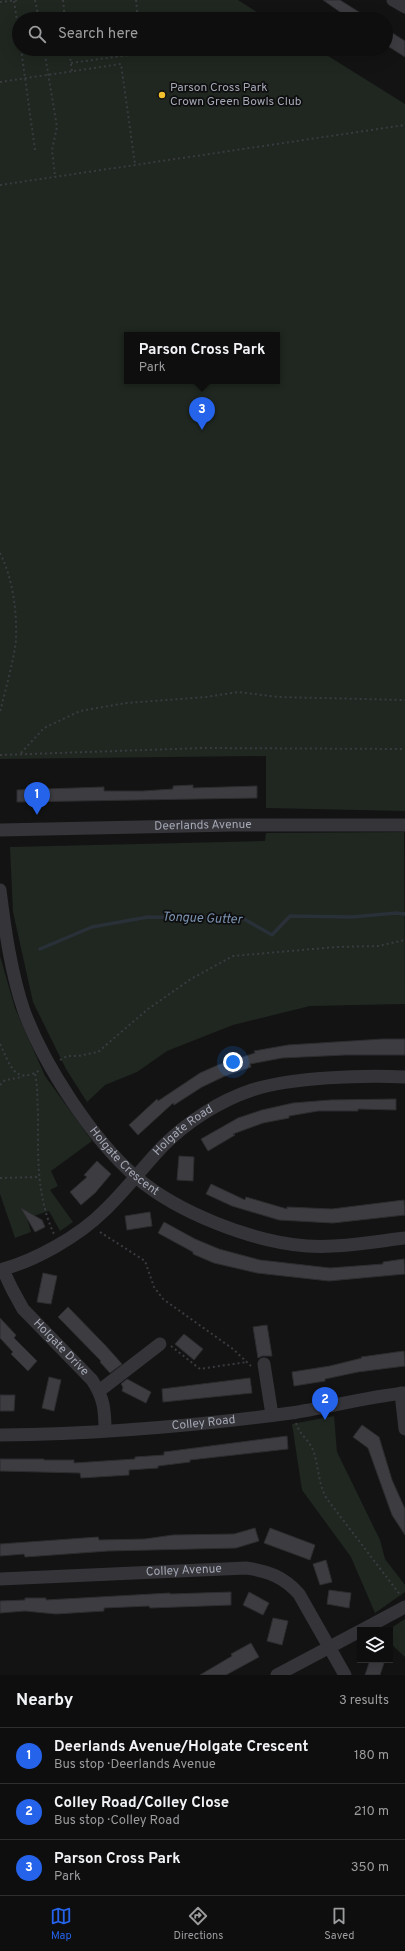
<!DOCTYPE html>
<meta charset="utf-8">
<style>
body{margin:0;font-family:Overpass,sans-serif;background:#1c1c1d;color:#f1f3f6}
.controls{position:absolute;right:12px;bottom:12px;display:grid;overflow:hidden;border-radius:0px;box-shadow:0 4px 16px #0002}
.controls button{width:36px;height:36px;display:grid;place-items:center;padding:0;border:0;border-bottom:1px solid #2e2e2f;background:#0e0e0f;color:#f1f3f6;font:20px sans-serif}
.you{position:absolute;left:233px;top:1062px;width:14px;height:14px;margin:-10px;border:3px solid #fff;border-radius:50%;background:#1a73e8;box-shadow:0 0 0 6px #1a73e833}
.badge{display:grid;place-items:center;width:26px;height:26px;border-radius:50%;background:#2563eb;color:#fff;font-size:13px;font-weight:700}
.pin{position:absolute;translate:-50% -33px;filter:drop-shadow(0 1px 2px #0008)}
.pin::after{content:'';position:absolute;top:21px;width:14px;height:12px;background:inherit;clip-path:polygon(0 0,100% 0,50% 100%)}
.popup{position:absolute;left:124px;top:332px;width:156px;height:52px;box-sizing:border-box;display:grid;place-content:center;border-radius:0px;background:#0e0e0f;filter:drop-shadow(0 1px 3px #0005);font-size:13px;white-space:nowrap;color:#9b9c9e}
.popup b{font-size:15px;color:#f1f3f6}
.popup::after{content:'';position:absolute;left:50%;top:100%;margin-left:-8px;border:8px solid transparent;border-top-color:#0e0e0f}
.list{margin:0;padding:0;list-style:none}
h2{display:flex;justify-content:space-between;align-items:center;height:52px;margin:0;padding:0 16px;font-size:17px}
h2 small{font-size:13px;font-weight:400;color:#9b9c9e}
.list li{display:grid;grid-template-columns:26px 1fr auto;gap:12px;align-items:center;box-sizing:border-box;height:56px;padding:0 16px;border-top:1px solid #2e2e2f}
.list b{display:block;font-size:15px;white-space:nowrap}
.list p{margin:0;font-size:13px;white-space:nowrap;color:#9b9c9e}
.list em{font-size:13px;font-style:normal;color:#9b9c9e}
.icon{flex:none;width:22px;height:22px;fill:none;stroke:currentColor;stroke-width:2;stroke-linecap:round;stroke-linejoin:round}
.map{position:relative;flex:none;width:405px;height:1675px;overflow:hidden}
.search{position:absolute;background:#0e0e0f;box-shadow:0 4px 16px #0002;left:12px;right:12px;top:12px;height:44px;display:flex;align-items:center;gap:10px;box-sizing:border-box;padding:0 14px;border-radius:22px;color:#9b9c9e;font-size:15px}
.sheet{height:220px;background:#0e0e0f}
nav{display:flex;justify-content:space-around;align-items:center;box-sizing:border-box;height:56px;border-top:1px solid #2e2e2f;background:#0e0e0f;font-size:11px;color:#9b9c9e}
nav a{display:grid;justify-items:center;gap:2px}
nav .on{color:#2563eb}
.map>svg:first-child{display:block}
.green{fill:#1f2720;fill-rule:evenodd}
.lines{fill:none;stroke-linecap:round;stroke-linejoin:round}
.stream{stroke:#293038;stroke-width:3.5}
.building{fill:#3d3d41;stroke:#2d2d30}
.path{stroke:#3a3b40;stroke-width:2;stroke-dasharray:2 3;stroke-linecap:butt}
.minor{stroke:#343439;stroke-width:13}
.poi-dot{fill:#f2c02d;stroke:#0e0e0f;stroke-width:1.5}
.labels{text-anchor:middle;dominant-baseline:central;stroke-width:3.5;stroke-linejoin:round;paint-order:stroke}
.poi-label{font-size:12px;fill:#a4a8b5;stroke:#0e0e0f;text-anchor:start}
.street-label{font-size:12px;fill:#a4a8b5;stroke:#0e0e0f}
.water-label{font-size:13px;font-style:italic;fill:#7b93b1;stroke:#0e0e0f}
</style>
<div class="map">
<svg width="405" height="1675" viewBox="0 0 405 1675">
<rect width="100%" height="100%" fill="#131314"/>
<path class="green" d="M0,0h238l30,19h-249v30h298l88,55v707l-139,-3v-52l-266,3zM127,335h150v46h-150z
M404,832l1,172 -95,2 -77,19 -66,26 -30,21 -32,13 -18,17 -21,-33 -33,-67 -20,-90 -3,-65 255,-6 1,-8z
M0,956l15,52 30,68 47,65 -41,30 7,15 -8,4 23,32 -13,9 -11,-20 -22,7 4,14 -16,6 -15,-44z
M334,1416l3,36 43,88 5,19 20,26v7l-30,21 -24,-56 -49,-67 -10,-66z
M405,1619v38l-15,-14v-13h-2z"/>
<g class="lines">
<path class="stream" d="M40,949l52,-22 56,-10 96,2 28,16 18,-19 62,1 44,-4 9,1"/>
</g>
<path class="building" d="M323,0h17l30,19h-20z
M386,29l19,12v16l-19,-12z
M193,785v3l64,-2v12l-240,4v-12l87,-3v4h39l30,-2v-3z
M383,1039h22v16h-60l-63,3 -32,6 1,3 -26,9 -23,11 -28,18 -1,-2 -35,32 -9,-10 28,-26 1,2 42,-28 18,-8 37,-12 -1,-2 34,-6z
M396,1099v11l-38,-1v2h-40l-29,5v2l-26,5 -30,11 2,1 -27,16 -7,-12 37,-21 24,-8 31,-7 37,-3z
M179,1156l15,1 -1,24 -16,-1z
M97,1161l14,13 -16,19 -14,12 -11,-13 17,-15 -3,-2z
M211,1184l34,16 1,-3 41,12v-2l45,2 72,-9 1,15 -72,8 -54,-3 -47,-14 -26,-12z
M21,1208l21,12 3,7 -10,5z
M150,1212l2,14 -25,4 -2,-14z
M164,1222l31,17 24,10 41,11 70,8 53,-4v-2l21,-3 1,15 -76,7 -72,-8 -43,-10 -21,-9v-2l-35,-19z
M43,1273l14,3 -6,28 -14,-2z
M68,1307l37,38 17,19 -12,9 -10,-11 1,-1 -43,-44z
M0,1318l16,17 -2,3 23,23 -9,10 -17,-17 2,-2 -13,-14z
M267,1325l5,31h-10l-4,2 -5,-31z
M184,1334l19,15 -9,11 -19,-16z
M404,1351l1,15 -47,6 -33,7v2l-31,5 -2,-14 38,-6 32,-8 -1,-1z
M49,1377l12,3 -7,31 -12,-3z
M250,1378l2,15 -89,9 -1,-13z
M127,1379l24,13 -5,11 -24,-12 1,-4 -2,-3z
M0,1395h15l-1,16h-14z
M362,1425l17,12 13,43 13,29v26l-13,-20 -24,-67 -15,-11z
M287,1436l1,13 -98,11v2l-32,4v2l-29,2v5l-48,3 -1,-5 -80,-2v-12h44v1h30v3l61,-4v-2l29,-2v-3z
M255,1528l4,13 -23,7 -128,3 -83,6 -1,-3 -24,2v-12l98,-7 1,3 46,-1 28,-4 61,-1z
M270,1528l45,17 -5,15 -46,-17z
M326,1560l6,22 -12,3 -7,-21z
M329,1590l22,3 -2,15 -22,-4z
M231,1592v13l-81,3 -1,-2 -45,2v3l-48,3 -31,-3 -25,2v-12l25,-1v-2h21v2l124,-7v1z
M249,1592l20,11 -6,12 -20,-10z
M273,1618l15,3 -6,24 -15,-4z
M251,1643l8,14 -33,18h-26l32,-19 -1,-2z
M370,1660h15l-5,15h-15z"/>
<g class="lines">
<path class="path" d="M35,0l4,19
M63,0l2,19
M136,0l2,19
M14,1l5,33
M0,2l19,-2
M21,49l14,101
M44,49l13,78 -5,23 3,26
M69,49l3,23
M71,63l72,-10 -1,-4
M0,82l121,-18 14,100
M0,185l405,-60
M0,553c13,26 17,58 16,87 -2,20 -11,51 -16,72
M21,753l23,-25 36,-17 46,-8 80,-6 32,-5 40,5 127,3
M0,755l203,-7 202,1
M0,1044c10,20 14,42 40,26
M60,1060l7,-4h11l20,-4 50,-43 43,-30 42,-23 103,-9 42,-1 27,-6
M35,1074c3,13 2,25 3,39 0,41 -2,83 16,121
M0,1085l5,-5 18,-3
M0,1178l40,-1
M100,1232l45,29 9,26 9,12 70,50 18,17
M171,1346l29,23 47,-7
M296,1423c3,11 13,17 17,27 6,16 5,35 14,49l74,97"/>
<g class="minor">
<path d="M393,0l12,7"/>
<path id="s1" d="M0,830l233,-5h172"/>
<path id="s2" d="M0,890c5,40 11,83 24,121 20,54 68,128 112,166 42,36 117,65 171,69 34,2 65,-4 98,-8"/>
<path id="s3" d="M0,1270c35,-9 79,-34 104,-59 21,-20 39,-44 59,-65 24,-24 56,-45 89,-56 41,-13 110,-15 153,-13"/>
<path id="s4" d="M3,1270l9,19 11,20 69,71c12,18 13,30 13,51"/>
<path d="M264,1364l8,51"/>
<path d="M99,1391l61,-47"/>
<path d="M401,1393l4,36"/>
<path id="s5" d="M0,1435c97,-1 195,-9 291,-22 38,-6 76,-16 114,-20"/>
<path id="s6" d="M0,1579l246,-11c22,3 38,9 53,26l46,81"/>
<path d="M362,1630l43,-23"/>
<path d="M277,1675l83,-44"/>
</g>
</g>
<circle class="poi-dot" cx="162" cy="95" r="4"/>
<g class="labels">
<g class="poi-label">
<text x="170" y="88">Parson Cross Park<tspan x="170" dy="14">Crown Green Bowls Club</tspan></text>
</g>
<g class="street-label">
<text stroke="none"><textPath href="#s1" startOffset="203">Deerlands Avenue</textPath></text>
<text stroke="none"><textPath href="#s3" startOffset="234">Holgate Road</textPath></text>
<text stroke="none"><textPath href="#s2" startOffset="306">Holgate Crescent</textPath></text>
<text stroke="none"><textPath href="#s4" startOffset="98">Holgate Drive</textPath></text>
<text stroke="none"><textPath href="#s5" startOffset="204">Colley Road</textPath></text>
<text stroke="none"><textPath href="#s6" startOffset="184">Colley Avenue</textPath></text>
</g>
<g class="water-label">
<text transform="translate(202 919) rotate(2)">Tongue Gutter</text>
</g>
</g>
</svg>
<div class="controls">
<button><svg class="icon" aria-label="layers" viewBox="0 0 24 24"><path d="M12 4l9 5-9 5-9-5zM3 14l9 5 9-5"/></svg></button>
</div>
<div class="you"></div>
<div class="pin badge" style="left:37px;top:815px">1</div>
<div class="pin badge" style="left:325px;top:1420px">2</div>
<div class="pin badge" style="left:202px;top:430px">3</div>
<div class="popup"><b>Parson Cross Park</b>Park</div>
<div class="search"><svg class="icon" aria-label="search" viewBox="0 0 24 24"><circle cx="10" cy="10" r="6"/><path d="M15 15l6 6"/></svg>Search here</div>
</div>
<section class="sheet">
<h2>Nearby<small>3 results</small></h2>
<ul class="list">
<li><span class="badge">1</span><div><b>Deerlands Avenue/Holgate Crescent</b><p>Bus stop · Deerlands Avenue</p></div><em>180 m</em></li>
<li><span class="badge">2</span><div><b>Colley Road/Colley Close</b><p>Bus stop · Colley Road</p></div><em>210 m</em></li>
<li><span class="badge">3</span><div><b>Parson Cross Park</b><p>Park</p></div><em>350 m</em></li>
</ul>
</section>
<nav>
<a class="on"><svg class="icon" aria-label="map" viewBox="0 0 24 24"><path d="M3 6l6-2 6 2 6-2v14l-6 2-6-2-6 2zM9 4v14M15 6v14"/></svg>Map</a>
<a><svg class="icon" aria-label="directions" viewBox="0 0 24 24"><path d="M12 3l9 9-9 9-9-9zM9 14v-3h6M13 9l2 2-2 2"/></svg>Directions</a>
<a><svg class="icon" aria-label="saved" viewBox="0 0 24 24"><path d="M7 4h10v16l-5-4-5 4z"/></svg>Saved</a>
</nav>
